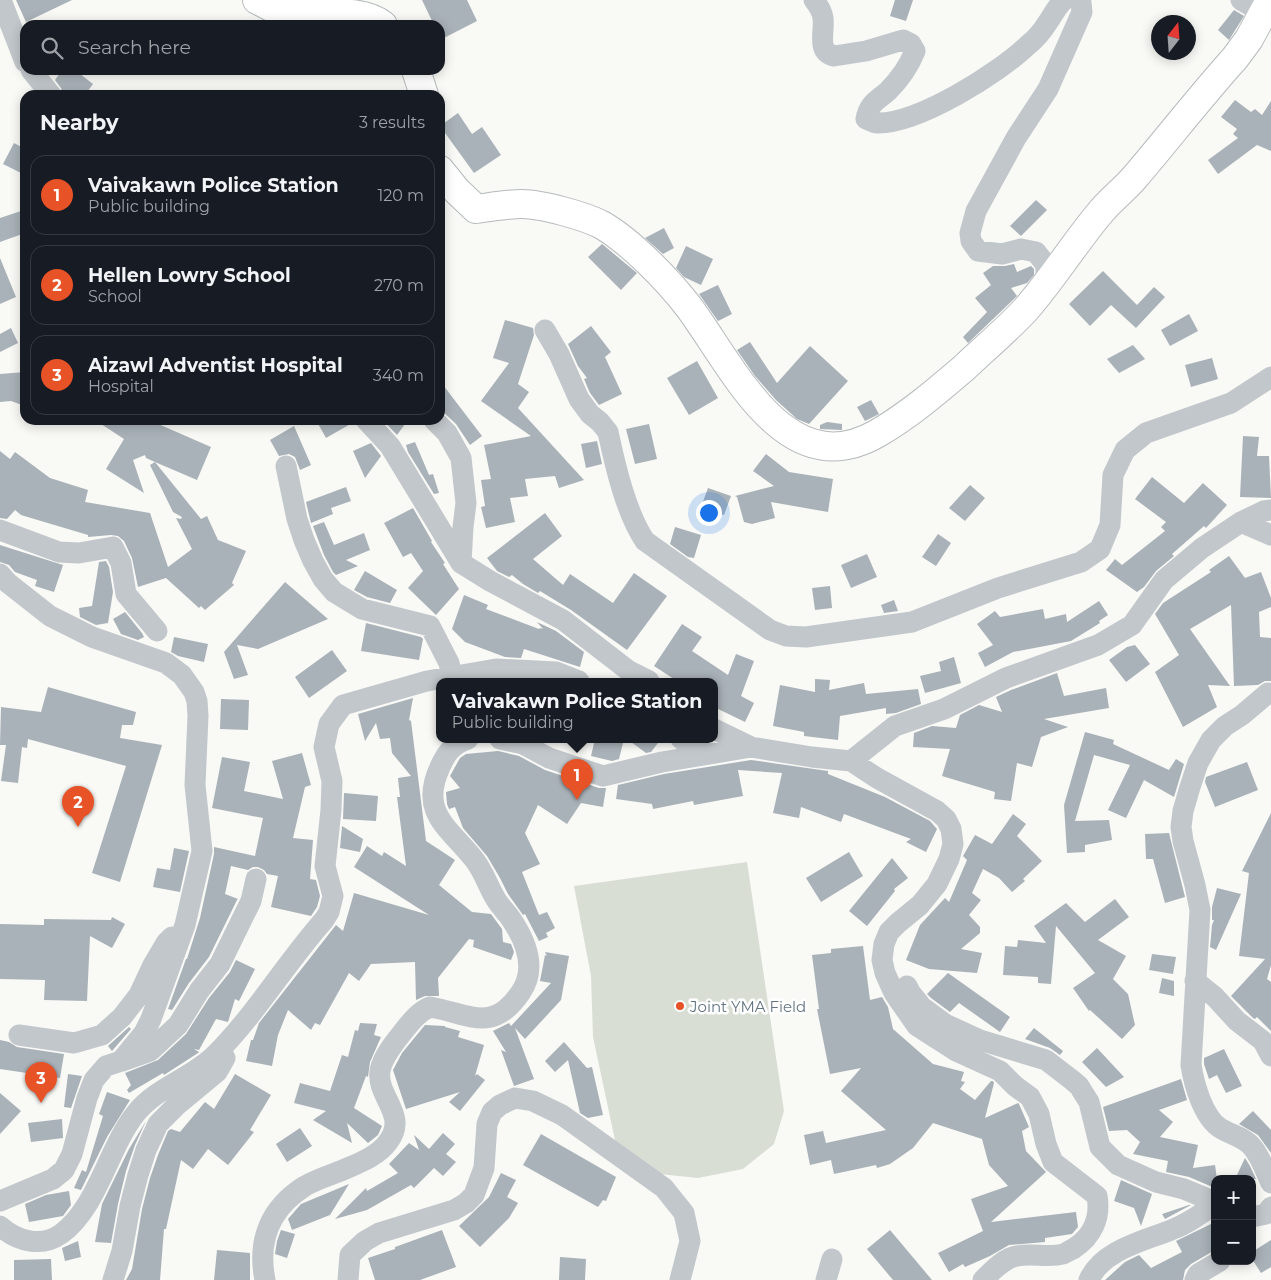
<!DOCTYPE html>
<meta charset="utf-8">
<style>
body{margin:0;font-family:Montserrat,sans-serif;background:#242831;color:#f1f3f6}
.controls{position:absolute;right:15px;bottom:15px;display:grid;overflow:hidden;border-radius:10px;box-shadow:0 2px 12px #0003}
.controls button{width:45px;height:45px;display:grid;place-items:center;padding:0;border:0;border-bottom:1px solid #363941;background:#171b24;color:#f1f3f6;font:25px sans-serif}
.compass{position:absolute;left:1151px;top:15px;width:45px;height:45px;border-radius:50%;background:#171b24;box-shadow:0 2px 12px #0003;rotate:17deg}
.you{position:absolute;left:708px;top:512px;width:18px;height:18px;margin:-12px;border:4px solid #fff;border-radius:50%;background:#1a73e8;box-shadow:0 0 0 8px #1a73e833}
.badge{display:grid;place-items:center;width:32px;height:32px;border-radius:50%;background:#e85227;color:#fff;font-size:16px;font-weight:700}
.pin{position:absolute;translate:-50% -41px;filter:drop-shadow(0 1px 2px #0008)}
.pin::after{content:'';position:absolute;top:26px;width:18px;height:15px;background:inherit;clip-path:polygon(0 0,100% 0,50% 100%)}
.popup{position:absolute;left:436px;top:678px;width:282px;height:65px;box-sizing:border-box;display:grid;place-content:center;border-radius:10px;background:#171b24;filter:drop-shadow(0 1px 4px #0005);font-size:16px;white-space:nowrap;color:#9ea1a6}
.popup b{font-size:19px;color:#f1f3f6}
.popup::after{content:'';position:absolute;left:50%;top:100%;margin-left:-10px;border:10px solid transparent;border-top-color:#171b24}
.list{margin:0;padding:0;list-style:none}
h2{display:flex;justify-content:space-between;align-items:center;height:65px;margin:0;padding:0 20px;font-size:21px}
h2 small{font-size:16px;font-weight:400;color:#9ea1a6}
.list li{display:grid;grid-template-columns:32px 1fr auto;gap:15px;align-items:center;box-sizing:border-box;height:80px;margin:0 10px 10px;padding:0 10px;border:1px solid #363941;border-radius:15px}
.list b{display:block;font-size:19px;white-space:nowrap}
.list p{margin:0;font-size:16px;white-space:nowrap;color:#9ea1a6}
.list em{font-size:16px;font-style:normal;color:#9ea1a6}
.icon{flex:none;width:28px;height:28px;fill:none;stroke:currentColor;stroke-width:2;stroke-linecap:round;stroke-linejoin:round}
.map{position:relative;flex:none;width:1271px;height:1280px;overflow:hidden}
.search{position:absolute;background:#171b24;box-shadow:0 2px 12px #0003;left:20px;top:20px;width:425px;height:55px;display:flex;align-items:center;gap:12px;box-sizing:border-box;padding:0 18px;border-radius:15px;color:#9ea1a6;font-size:19px}
.panel{position:absolute;background:#171b24;box-shadow:0 2px 12px #0003;left:20px;top:90px;width:425px;height:335px;border-radius:15px}
.map>svg:first-child{display:block}
.green{fill:#d9ded5}
.building{fill:#a9b2b8}
.lines{fill:none;stroke-linecap:round;stroke-linejoin:round}
.highway-casing{stroke:#b5babd;stroke-width:30}
.minor{stroke:#c2c7cb;stroke-width:21}
.highway{stroke:#fff;stroke-width:28}
.poi-dot{fill:#e85227;stroke:#fff;stroke-width:2}
.labels{text-anchor:middle;dominant-baseline:central;stroke-width:5;stroke-linejoin:round;paint-order:stroke}
.poi-label{font-size:15px;fill:#637582;stroke:#fff;text-anchor:start}
</style>
<div class="map">
<svg width="1271" height="1280" viewBox="0 0 1271 1280">
<rect width="100%" height="100%" fill="#f9f9f6"/>
<path class="green" d="M747,862l37,249 -10,33 -31,25 -45,9 -49,-5 -33,-28 -23,-108 -2,-61 -17,-90z"/>
<path class="building" d="M16,0h56l-46,22z
M422,0h45l10,21 -37,19v-15h-6z
M895,0h18l-7,21 -16,-5z
M1234,10l10,6 -15,24 -11,-10z
M62,70h13l18,14 -8,11h-22l-2,-7 -6,-8z
M1235,100l16,12 4,-3 7,6 9,-14v50l-14,-6 -39,29 -10,-14 30,-22 -5,-4 4,-5 -16,-12z
M458,113l14,21 10,-7 19,28 -27,18 -34,-47z
M14,143l11,6v26l-22,-11z
M1036,200l11,10 -26,26 -11,-10z
M21,211l4,10v12l-25,9v-24z
M664,228l10,20 -11,6 -18,-16z
M602,244l35,29 -16,17 -33,-33z
M686,246l27,13 -12,26 -17,-8 -8,-9z
M0,258l16,39 -16,7z
M1014,264l3,8 14,-6 3,3v6l-7,8 -16,5 6,8 -49,47 -5,-6 24,-25 -12,-14 16,-13 -8,-12 10,-7h12z
M1103,271l34,34 17,-18 11,10 -29,31 -25,-23 -21,21 -21,-22z
M718,285l14,29 -14,7 -19,-27z
M1189,314l9,17 -28,15 -9,-16z
M505,320l28,8 1,7 -16,49 11,8 -11,16 66,72 -25,8 -4,-12 -30,3 3,17 -18,2 5,24 -29,6 -5,-21 4,-1 -4,-26 10,-1 -7,-34 47,-9 -50,-35 28,-38 -16,-5z
M591,326l20,26 -6,5 17,37 -23,11 -9,-12 -6,-14 3,-1 -9,-12 -10,-22z
M11,328l7,15 -18,9v-18z
M750,342l27,41 33,-37 38,35 -39,43 -12,-5 -21,-19 -21,-24 -18,-26z
M1133,345l12,14 -26,14 -12,-14z
M1212,358l6,21 -27,8 -6,-22z
M697,361l21,37 -29,17 -22,-37z
M25,372v34l-14,-5 -11,1v-28z
M440,381l42,55 -12,9 -14,-21 -16,-15z
M871,400l8,14 -14,7 -8,-14z
M95,420h54l62,27 -14,33 -42,-18 46,57 6,-3 11,24 28,11 -14,32 2,2 -29,25 -4,-4 -2,2 -33,-30 -28,9 -6,-29 -8,-17 -6,-5 -7,-1 -23,2v-2l-67,-20 -6,-5 -8,9 -7,-1v-67l10,8 5,-7 35,26 38,12 -3,12 65,11 18,54 24,-18 -16,-31 5,1 1,-2 -9,-5 -23,-47 5,-3 -9,-4 -1,-3 -12,5 11,33 -38,-24 18,-30z
M316,420h38v2l-28,16z
M383,420h25l-11,15z
M827,422l15,2v6l-22,-1v-4z
M649,424l8,35 -22,5 -9,-35z
M294,426l17,39 -11,5 -5,-13 -6,-3 -10,2 -9,-16z
M1243,436l16,1 -2,19h12l2,42 -31,-1z
M597,441l5,23 -16,4 -5,-24z
M415,442l14,33 4,-1 6,19 -5,1 -26,-42 -2,-7z
M371,443l10,13 -16,22 -12,-27z
M766,454l23,18 44,7 -5,33 -57,-10 4,16 -23,6 -8,-2 -7,-25 -2,-1 39,-10 -21,-15z
M1152,477l32,26 19,-20 24,22 -21,23 -2,-2 -32,28 2,2 -18,15 -12,16 -7,5 -31,-22 9,-11 7,6 43,-34 -4,-4 5,-5 -31,-23z
M970,485l15,13 -20,23 -16,-13z
M346,487l5,14 -20,7 2,6 -22,9 -5,-21z
M708,488l23,8 -7,19 -23,-8z
M413,508l19,33 -1,1 14,21 -2,1 16,25 -23,26 -28,-27 15,-17 -12,-18 -8,4 -19,-34z
M545,513l17,23 -29,23 30,26 7,-11 43,29 21,-30 33,23 -40,54 -56,-40 -31,-19 -2,2 -15,-9 -11,-9 -3,2 -12,-6 -10,-13z
M324,522l10,23 30,-12 6,17 -24,10 12,6 -22,9 -3,-3 -9,-17 -11,-29z
M675,527l26,8 -7,23 -6,-1 -18,-13z
M938,534l13,9 -15,23 -14,-9z
M0,545l63,20 -9,27 -19,-6 2,-6 -22,-8 -6,-7 -9,-3z
M867,554l10,23 -26,11 -10,-23z
M1229,556l16,22 16,-6 10,26v9l-12,5 1,25 11,1v43h-6l-7,4 -24,1 -3,-81 -41,24 40,57 -22,-1 9,22 -34,20 -28,-55 24,-17 -24,-41 8,-11 48,-31 -2,-2z
M106,561l3,6 4,25 -5,31 -12,2 -16,-8 -1,-9 13,-2 7,-44z
M365,571l32,19 -7,13 -23,-6 -13,-7z
M285,582l43,37 -70,30 -21,-4 11,30 -14,4 -10,-27z
M830,586l2,22 -17,2 -3,-22z
M464,595l24,10 -2,4 53,20 1,-1 3,1 -6,-7 19,9 28,21 -4,15 -56,-18 -3,9 -16,-1 -40,-15 -13,-13z
M894,600l4,11 -14,2 -3,-8z
M1099,601l9,14 -9,6 1,2 -29,18 -58,11 -28,15 -7,-14 15,-8 -16,-21 18,-13 5,6 43,-8 2,10 21,-5 1,8z
M125,612l17,21 2,4 -6,3 -17,-6 -8,-15z
M366,623l55,14 2,2 -4,21 -58,-9z
M682,624l20,13 -10,14 36,24 8,-21 18,7 -13,35 13,7 -9,19 -31,-15v-26h-37l-23,-15z
M174,637l34,7 -4,18 -26,-6 -7,-4z
M1135,645l15,19 -24,18 -17,-22 18,-13z
M332,650l15,21 -38,27 -14,-21z
M954,657l7,26 -36,10 -5,-17 21,-5 -2,-9z
M1057,673l7,23 42,-8 3,20 -65,11 24,8 -27,10 -9,30 -15,-4 -6,38 -17,-2 1,-7 -53,-16 8,-27 -37,-2 1,-14 18,-7 24,2 4,-13 19,-10 23,7 -6,-15 15,-7z
M815,679l15,1 -1,10 35,-7 2,11 52,-5 3,15 -25,9 -10,1v-6l-46,8 -2,24 -34,-4v-4l-31,-6 7,-41 35,7z
M48,687l88,25 -3,13h-11l-2,13 42,7 -42,137 -28,-9 34,-107 -98,-27 -1,9 -5,-1 -4,36 -17,-2 5,-36h-6l1,-38 40,5z
M413,698l-4,22 2,1 15,120 29,19 -16,25 33,27 19,2 11,15 1,13 8,2 3,8 -3,8 -38,-13 1,-7 -5,-1 -31,39 1,18h-14l-9,4 -1,-38 -44,2 -12,17 -10,-8 -29,52 -5,-2 -4,7 -23,-20 -10,25 -6,31 -26,-5 5,-21h2l6,-17 77,-98 7,6 11,-38 75,22 -75,-48 13,-21 15,10 2,-4 22,14 -9,-69h3l-2,-19 13,-2 -19,-23 -2,-15 -10,1 -4,-16 -11,18 -7,-27z
M221,699l28,1 -1,30 -28,-1z
M1085,732l29,8 -1,4 56,26 7,-11 8,5 -10,33 -30,-17 -18,38 -18,-8 22,-45 -36,-10 -19,66 34,-1 3,20 -27,5v7l-18,1 -3,-48z
M595,739h29l-5,20 -7,2 -21,-5z
M627,739h34l-10,13 -5,1z
M498,751l21,5 26,14 54,18h7l-3,19 -22,-4 -14,21 -29,-19 -13,28 15,31 -18,8 17,43 8,-3 8,16 -9,5 2,4 -9,4 -14,-27 -2,1 -15,-21 -8,-16 -13,-22 -24,-28 -8,-21 -6,2 -2,-5 -1,-12 14,-4 -10,-12 10,-18 6,-4z
M302,753l9,32 -6,2 -12,51 20,2 -3,39 6,1 4,16 -3,11 -6,9 -40,-9 7,-31 -11,-2 -3,-4 -6,-3h-5l-5,3 -17,-4 -6,28 13,5 -1,1 -28,57 -20,26 -17,27 -4,-1 18,-50h1l13,-41 14,-64v-7l41,9 8,-38 -51,-10 10,-51 28,5 -6,29 39,8 -11,-38z
M751,760l77,11v3l57,23 45,24 7,8 -11,23 -20,-10 5,-3 -67,-25 -3,8 -40,-15 -2,11 -26,-5 9,-40 -44,-3 5,26 -49,9 -1,-4 -40,8 -1,-5 -36,-5 2,-14 46,-11z
M1247,762l11,28 -43,17 -10,-25 1,-5z
M344,793l34,3 -2,25 -33,-2z
M1271,813v152l-4,14 4,3v49l-14,-14 -2,2 -2,-1 -22,-22 34,-37 -26,-3 10,-83 -7,-2z
M1013,814l13,10 -9,12 25,25 -19,18 2,2 -13,11 -13,-14 -16,-9 -11,24 9,7 -12,15 11,12v6l-19,16 21,4 -5,20 -48,-4 -23,-9 14,-35 25,-27 4,4 18,-42 -4,-4 12,-21 17,9z
M342,826l21,13 -3,13 -20,-4z
M1169,833l16,64 -20,6 -12,-44h-7l-1,-25z
M174,848l15,3 -9,41 -27,-5 4,-19 13,2z
M849,852l14,24 -42,26 -15,-24z
M892,858l16,20 -14,11 1,2 -28,35 -18,-15z
M1217,888l24,6 -25,56 -6,-3 2,-22 2,-5h-2v-13z
M1115,899l14,18 -31,23 28,16 -13,23 15,15 7,31 -13,14 -32,-29 -1,1 -16,-23 22,-15 -39,-47 -5,58 -13,-1v-6l-35,-2 2,-29 12,1 1,-7 28,3 -12,-17 32,-23 19,19z
M112,917l13,7 -13,24 -22,-12 -3,65 -43,-1 1,-20 -45,-1v-55l44,1v-6l67,1z
M863,946l7,54 12,-3 6,10 5,22 40,35 31,8 -3,9 4,1 -5,7 15,11 16,-19h2l1,2 -9,35 33,-15 1,1 10,23 -7,4 4,20 20,21 -55,50 85,-10 2,15 -6,7 -27,4v4l-36,3 -19,11 -25,11 -2,-3 -14,8 -11,-19 45,-22 -12,-32 37,-13 -19,-21 -7,-26 -49,-16 -20,25 -23,16 -13,4 -1,-3 -42,9 -3,-14 -21,5 -6,-30 19,-4 3,12 60,-13 -45,-39 20,-23 -31,6 -13,-65h2l-7,-54 19,-2v-4z
M545,952l24,4 -8,44 -36,39 -10,-11 19,51 -20,7 -13,-36 5,2 -13,-21 16,-8 2,3 40,-43 -11,-2 5,-26 2,1z
M1152,954l24,3 -3,17 -24,-4z
M236,960l19,9 -16,32 -4,-2 -7,23 -12,-3 -17,31 -5,-1 5,3 -1,1 -34,22 -1,-2 -34,20 -2,-3 4,-5 -6,-12 33,-13 28,-26 23,-36 21,-26z
M948,973l62,44 -10,15 -41,-29 -9,9 -19,-14 -4,-4z
M1162,978l12,3v15l-15,-3z
M360,1023l17,1 -3,11 7,2 -11,25 -2,15 -2,-1 -12,32 28,18 -4,9 -10,8 -21,-20 5,20 -39,-23 13,-9 -32,-8 6,-20 30,8 12,-36 6,2 7,-27 3,1z
M425,1025l20,1v1l15,4 -2,6 26,8 -9,31 2,-2 8,6 -25,31 -11,-9 11,-10 -54,17 -13,-39 9,-17z
M129,1027l2,2 -19,22 -4,-5z
M1034,1028l29,23 -3,4 -10,-7 -25,-9z
M0,1040l9,2 8,5 47,7 -4,24 -60,-9z
M564,1042l23,26 5,-1 11,48 -15,3 -8,-5 -12,-53 -13,12 -10,-11z
M1097,1048l27,29 -18,10 -24,-25z
M1224,1049l18,37 -16,7 -9,-18 -8,4 -5,-15v-6z
M68,1074l14,2 -11,32 -7,-1z
M235,1074l36,21 -21,35 4,2 -26,33 -20,-16 -15,20 -12,-9 -15,69h-2l-4,51h-34l6,-11 10,-60 8,-31 8,-23 10,-24 3,-2 9,3 25,-30 9,7z
M1181,1079l6,21 -28,10 14,12 -13,15 38,8 -5,23 22,-3 2,14h-2v9l-26,-11 -23,-5 2,-11 -35,-7 7,-12 -13,-12 -18,1 -6,-24z
M107,1092l23,8 -23,37 -26,53 -7,-2 8,-18 4,2 17,-56 -4,-2z
M0,1093l21,18 -21,23z
M1253,1111l18,19v23l-13,-18 -19,-11z
M62,1119l1,19 -32,4 -3,-19z
M146,1121l-11,24 -9,26 -8,33 -7,39 -16,-1 7,-38 27,-55z
M300,1128l12,18 -25,16 -11,-18z
M443,1133l12,11 -9,10 10,8 -13,14 -9,-8 -20,20 -3,-3 -44,25 -32,9 31,-31 1,3 31,-18 -9,-9 20,-21 10,7 -5,-15 15,14z
M541,1134l75,43 -10,24 -3,-1 -5,7 -75,-42z
M1245,1158l5,8 6,13h-21z
M501,1173l15,7 -9,17 11,6 -9,15 -29,29 -21,-21 30,-29z
M1121,1180l31,14 -11,32 -7,-18 -20,-7z
M349,1184l-19,31 -38,15 -4,-11 13,-15z
M69,1191l2,14 -8,11 -34,6 -4,-18 21,-9z
M1189,1205h2l-26,14 -3,-5z
M1215,1222v28l-24,14 -6,6 -2,10h-78l20,-18 14,-7 12,13 31,-16 -6,-11z
M281,1230l14,4 -8,24 -12,-4 2,-13z
M442,1230l14,37 -36,13h-45l-7,-22 27,-9v-2z
M890,1230l42,50h-39l-26,-31z
M1271,1240v27l-10,6 -9,-14v-7z
M78,1241l3,16 -16,4 -3,-13z
M217,1250l33,3v27h-36z
M560,1257l26,2 -1,21h-26z
M51,1259l1,21h-38v-20z"/>
<g class="lines">
<g class="highway-casing">
<path id="highway" d="M257,0c7,3 14,8 21,10 30,8 81,-5 105,15
M416,70l8,25
M440,170l17,21 19,18c15,-2 31,-5 46,-5 19,0 63,12 80,21 29,17 65,54 86,81 44,58 97,181 190,127 31,-18 59,-42 86,-65 21,-20 44,-39 63,-60 26,-30 47,-64 72,-94 11,-14 25,-24 36,-37 34,-40 65,-80 100,-119l14,-19 21,-39"/>
</g>
<path class="minor" d="M1,0l24,62
M814,0c4,5 8,11 9,18 2,13 -7,34 11,38l32,-5 37,-11 8,4 4,7c-6,15 -16,29 -27,40 -11,10 -19,12 -22,28 3,1 7,4 11,4 41,1 122,-50 151,-78 8,-6 15,-15 20,-23 5,-7 9,-16 16,-22
M1241,0l23,13
M31,70l20,25
M1046,284v-19l-10,-13 -15,-3 -19,5 -24,-3 -7,-10 -1,-8 6,-22 40,-73 32,-49 34,-77 -1,-9 -3,-3
M545,330l14,24 20,45 11,15 10,8 8,10c7,33 18,81 37,109l125,89 16,6 20,1 106,-15 86,-34 83,-26 19,-13 10,-24 3,-50 12,-25 21,-17 85,-30 40,-26
M366,420l24,26 71,117
M434,420l13,13 14,25 5,45 -3,24 -2,36 29,18 73,39 66,51 20,10
M286,466l11,53 7,21 9,21 10,18 11,13 28,17 68,17 19,37 3,13
M1241,522l30,13
M0,530l59,22 20,1 34,-6 8,16 5,31 31,37
M0,574l8,9 42,33 42,21 74,26 16,12 12,17 3,9 1,15 -3,69 7,66 -17,74 -34,94 -7,14 -23,28 -15,5 -12,14 -7,18 -15,56 -8,16 -11,9 -53,22
M1268,693l-26,22 -17,11 -14,14 -13,23 -8,24 -7,24 -2,16 2,14 12,44 5,25 -9,155c3,19 12,52 29,63 11,7 25,9 33,20 8,10 13,24 18,35
M714,729l37,18 61,10 39,4
M500,739l23,5 26,14 54,18 59,-14 89,-15
M681,739l24,14
M1195,981l20,16 22,24 26,20 8,15
M907,986l3,6 12,15 23,17 35,16 66,20 26,20 7,6 10,16 11,45 18,18 38,17 28,7 31,13
M19,1035l55,8 28,-8 20,-18 17,-22 14,-30 13,-22 6,-6
M122,1061l28,-10 28,-26 21,-34 21,-27 31,-63 5,-22
M1252,1217l14,-3 5,-7
M0,1226c17,15 41,22 61,8 37,-27 47,-86 75,-121 21,-26 56,-35 79,-58 41,-41 71,-92 109,-135l5,-8 4,-16 -8,-30 6,-56 1,-29 -8,-34 5,-23 14,-19 84,-24 69,-12 60,3 23,9
M113,1280l9,-29 8,-45 8,-31 8,-25 12,-26 18,-18 41,-34 8,-14
M265,1280c-8,-40 5,-72 40,-94 12,-7 26,-11 38,-16 16,-7 35,-14 45,-28 21,-27 -12,-45 -8,-71 2,-13 14,-28 22,-38 8,-10 16,-21 28,-26 40,7 63,27 91,-15 16,-24 5,-51 -10,-73 -4,-6 -10,-12 -14,-18 -9,-14 -13,-30 -24,-43 -25,-31 -54,-46 -33,-91 6,-14 13,-23 28,-28
M348,1280l2,-25 15,-14 14,-8 75,-23 12,-7 8,-8 10,-27 3,-44 5,-12 8,-7 15,-7 18,3 29,14 102,73 20,25 6,28 -10,39
M826,1280l6,-21
M983,1280c9,-9 21,-22 34,-24 15,-3 32,2 46,-2 3,-1 7,-4 10,-5 19,-12 28,-31 24,-53l-44,-34 -7,-18 -7,-30 -9,-17 -15,-11 -15,-15 -44,-20 -39,-25 -23,-33 -9,-20 -3,-13 2,-16 5,-12 9,-9 22,-18 17,-21 12,-25 4,-15 -2,-15 -5,-10 -9,-8 -60,-33 -26,-17 44,-35 49,-17 62,-31 92,-33 34,-20 32,-45 38,-32 39,-26 23,-11 7,-1
M1089,1280c13,-30 55,-39 82,-50 16,-6 30,-16 44,-26
M1195,1280l3,-6 22,-13"/>
<use href="#highway" class="highway"/>
</g>
<circle class="poi-dot" cx="680" cy="1006" r="5"/>
<g class="labels">
<g class="poi-label">
<text x="690" y="1006">Joint YMA Field</text>
</g>
</g>
</svg>
<div class="controls">
<button>+</button>
<button>−</button>
</div>
<svg class="compass" viewBox="-18 -18 36 36"><path d="M0-13l5 13h-10z" fill="#e53935"/><path d="M0 13l5-13h-10z" fill="#9ea1a6"/></svg>
<div class="you"></div>
<div class="pin badge" style="left:577px;top:800px">1</div>
<div class="popup"><b>Vaivakawn Police Station</b>Public building</div>
<div class="pin badge" style="left:78px;top:827px">2</div>
<div class="pin badge" style="left:41px;top:1103px">3</div>
<div class="search"><svg class="icon" aria-label="search" viewBox="0 0 24 24"><circle cx="10" cy="10" r="6"/><path d="M15 15l6 6"/></svg>Search here</div>
<section class="panel">
<h2>Nearby<small>3 results</small></h2>
<ul class="list">
<li><span class="badge">1</span><div><b>Vaivakawn Police Station</b><p>Public building</p></div><em>120 m</em></li>
<li><span class="badge">2</span><div><b>Hellen Lowry School</b><p>School</p></div><em>270 m</em></li>
<li><span class="badge">3</span><div><b>Aizawl Adventist Hospital</b><p>Hospital</p></div><em>340 m</em></li>
</ul>
</section>
</div>
